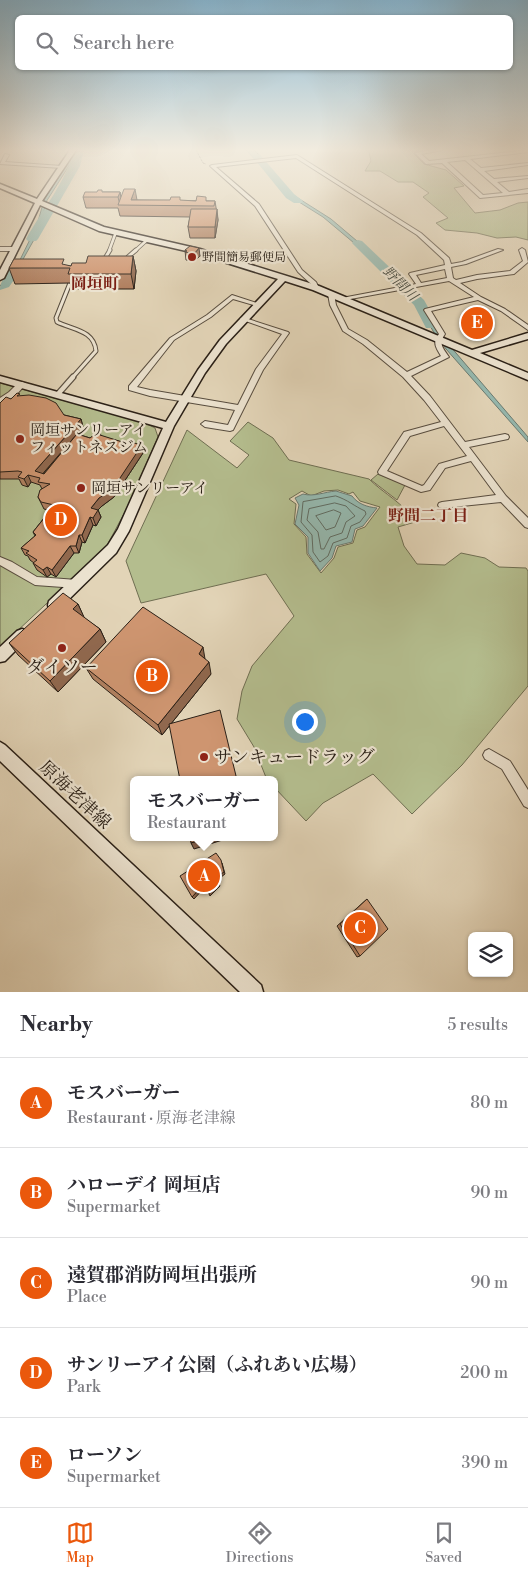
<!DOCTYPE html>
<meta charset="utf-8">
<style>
body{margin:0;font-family:"Libre Bodoni","Noto Serif JP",serif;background:#f2f2f3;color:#2b2b33}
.controls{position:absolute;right:15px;bottom:15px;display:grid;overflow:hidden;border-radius:8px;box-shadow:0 1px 4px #0004}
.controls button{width:45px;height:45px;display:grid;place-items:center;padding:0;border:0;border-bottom:1px solid #e1e1e2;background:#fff;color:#2b2b33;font:25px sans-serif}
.you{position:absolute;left:304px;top:721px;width:18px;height:18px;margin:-12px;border:4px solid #fff;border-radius:50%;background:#1a73e8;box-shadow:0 0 0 8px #1a73e833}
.badge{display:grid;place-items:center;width:32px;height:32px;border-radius:50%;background:#ea580c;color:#fff;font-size:16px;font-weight:700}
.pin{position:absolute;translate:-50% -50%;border:2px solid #fff;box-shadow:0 1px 5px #0006}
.popup{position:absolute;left:130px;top:776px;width:148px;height:65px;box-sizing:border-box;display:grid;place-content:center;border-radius:8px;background:#fff;filter:drop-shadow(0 1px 4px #0005);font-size:16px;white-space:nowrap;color:#7c7c81}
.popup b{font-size:19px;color:#2b2b33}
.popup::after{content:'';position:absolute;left:50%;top:100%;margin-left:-10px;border:10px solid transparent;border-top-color:#fff}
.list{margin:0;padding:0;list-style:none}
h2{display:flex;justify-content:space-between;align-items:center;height:65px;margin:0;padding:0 20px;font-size:21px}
h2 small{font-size:16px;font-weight:400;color:#7c7c81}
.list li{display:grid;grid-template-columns:32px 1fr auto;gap:15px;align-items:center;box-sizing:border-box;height:90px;padding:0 20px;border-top:1px solid #e1e1e2}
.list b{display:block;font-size:19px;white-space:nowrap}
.list p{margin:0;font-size:16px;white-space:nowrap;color:#7c7c81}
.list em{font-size:16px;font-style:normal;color:#7c7c81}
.icon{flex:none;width:28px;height:28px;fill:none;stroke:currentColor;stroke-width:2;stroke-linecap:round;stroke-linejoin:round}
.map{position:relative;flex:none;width:528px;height:992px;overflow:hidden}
.search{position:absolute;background:#fff;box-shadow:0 1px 4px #0004;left:15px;right:15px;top:15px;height:55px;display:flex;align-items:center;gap:12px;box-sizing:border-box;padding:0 18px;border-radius:8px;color:#7c7c81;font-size:19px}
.sheet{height:515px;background:#fff}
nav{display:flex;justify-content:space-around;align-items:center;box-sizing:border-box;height:70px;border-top:1px solid #e1e1e2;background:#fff;font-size:14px;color:#7c7c81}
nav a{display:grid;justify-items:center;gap:2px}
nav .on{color:#ea580c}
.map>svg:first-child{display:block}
.green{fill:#b4bd8e;stroke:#6f6e52;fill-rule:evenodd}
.water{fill:#95b8ae;stroke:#6a7b72}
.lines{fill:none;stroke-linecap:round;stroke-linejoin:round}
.shore{stroke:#606c62;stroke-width:1}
.river{fill:#95b8ae;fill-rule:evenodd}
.lane-far2-casing{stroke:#584d3f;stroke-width:4}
.lane-far1-casing{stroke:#584d3f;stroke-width:5}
.lane-casing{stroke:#584d3f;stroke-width:7}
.street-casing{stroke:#584d3f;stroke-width:2}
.secondary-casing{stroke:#2a2017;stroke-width:3}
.path{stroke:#2a2017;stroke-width:1;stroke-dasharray:2.5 1;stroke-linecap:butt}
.lane-far2{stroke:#ece3d0;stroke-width:2.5}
.lane-far1{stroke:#ece3d0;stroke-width:3}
.lane{stroke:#ece3d0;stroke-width:4.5}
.street{fill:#ece3d0;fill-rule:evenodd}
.secondary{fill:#ece3d0;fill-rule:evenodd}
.wall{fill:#b18060;stroke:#2a2017;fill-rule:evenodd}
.shaded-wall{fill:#90684e;stroke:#2a2017}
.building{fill:#ce9570;stroke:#2a2017}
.poi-dot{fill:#8f2418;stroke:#ece3d0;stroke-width:2}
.labels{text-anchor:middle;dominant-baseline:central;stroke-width:4.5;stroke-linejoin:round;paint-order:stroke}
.far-poi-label{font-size:12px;fill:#2a2017;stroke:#ece3d0;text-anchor:start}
.far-water-label{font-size:14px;font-style:italic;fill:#4a4e44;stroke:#ece3d0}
.poi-label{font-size:15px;fill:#2a2017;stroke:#ece3d0;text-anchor:start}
.far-district-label{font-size:16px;font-weight:bold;fill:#7a1f14;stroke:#ece3d0}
.neighbourhood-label{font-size:16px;font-weight:bold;fill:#7a1f14;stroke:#ece3d0}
.near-poi-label{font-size:18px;fill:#2a2017;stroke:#ece3d0}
.near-street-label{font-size:18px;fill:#2a2017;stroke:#ece3d0}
</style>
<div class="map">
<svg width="528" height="992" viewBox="0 0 528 992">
<rect width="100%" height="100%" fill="#e2d4b7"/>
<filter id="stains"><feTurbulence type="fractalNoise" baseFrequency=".004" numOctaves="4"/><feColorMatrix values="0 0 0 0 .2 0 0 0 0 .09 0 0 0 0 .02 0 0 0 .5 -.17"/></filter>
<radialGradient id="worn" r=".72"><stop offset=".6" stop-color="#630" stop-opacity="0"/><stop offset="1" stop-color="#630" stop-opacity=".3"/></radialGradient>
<path class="green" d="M366,150h61l-15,2 12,12 22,6 18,16 -10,2 21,25 25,-3 18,-7 10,-1v38l-12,-3 -19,1 -20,-5 -32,-3 -9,-7 12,-5 -25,-21 6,-4 -16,-11h-15l-18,-11h-15l6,-10 -2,-9z
M0,383l145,40 10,5 3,9 -32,73 -21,39 -105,98z
M248,422l25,16 16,22 80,19c15,15 35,24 46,43l-17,5 6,19 13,18 28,1 16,-12 24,5 14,9 27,1 2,3v115l-66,79 -50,49 -39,-40 -50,29 -17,18 -32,-34v-7h-7l-13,-33 -17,-28 5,-28 10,-25 42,-50 -28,-42 -125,29 -15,-42 61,-131 50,38 12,-13 -19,-14zM338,490l11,4 4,-2 7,9 20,6 -15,20 -8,3 -4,13 -15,4 -4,11 -13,15 -14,-19 -1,-17 -12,-13 2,-20 -7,-5 13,-8 9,5 13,-5z
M378,474l27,11 -8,15 -26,-20z"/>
<path class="water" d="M76,150h3l-33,52 -6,27 -18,32 -11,19 -11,6 17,-20 20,-41 7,-25z
M246,150h3l41,43 41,26 59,50 26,30 22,33 90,105v5l-82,-93 -13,-18 -13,-23 -29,-34 -68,-57 -32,-20z
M336,491l16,5c6,8 15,11 25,12l-14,18 -8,3 -3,13 -16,4 -4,12 -12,13 -12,-18v-16l-13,-13 4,-19 -4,-7 8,-4c11,3 21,-2 33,-3z"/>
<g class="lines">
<path class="shore" d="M336,496c12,4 18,10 29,15l1,3 -6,8 -9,4 -4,12 -14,5 -5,13 -8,6 -7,-10 -1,-17 -11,-13 2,-20z
M335,503l11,3 9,10 -9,6 -4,11 -12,4 -6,12h-3l-3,-17 -11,-12 2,-11z
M334,510l7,3 -6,14 -9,3 -10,-14z"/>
<path class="river" d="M74,150h10l-4,16 -42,73 -2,2h-8l-2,-2c16,-29 40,-57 48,-89z
M247,150h9l38,44 9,7 -1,2h-8l-8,-5z
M358,240l4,1 62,59 14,25 -2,3h-10l-12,-23 -62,-62 2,-2z
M19,260l6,4 -16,23 -9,3c0,-9 10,-27 19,-30z"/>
<g class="lane-far2-casing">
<path id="lane-far2" d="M109,251l7,-19
M135,251l12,-11"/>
</g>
<g class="lane-far1-casing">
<path id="lane-far1" d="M128,257l8,-7
M104,260l6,-10
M70,283l-14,35 1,4c16,8 37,8 39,29l-24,27"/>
</g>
<g class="lane-casing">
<path id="lane" d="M58,394l15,-17"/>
</g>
<g class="street-casing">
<path id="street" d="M432,150h11l-22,4 8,7 99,-11v2l-58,7 11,9 47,-5v2l-44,6 10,8 34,-3v2l-31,4 12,10 19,-3v4l-48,5 -38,-35 -16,1 -11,-11zM465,160l38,33 -20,2 -36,-33z
M5,154l4,1 -4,7 57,4 2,1 -2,1 -62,-4z
M297,155l124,78 28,25 2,6 11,-2 36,-13 5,1 -37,14 -15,3 2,11 3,2 21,-5 33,-4 13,-10 -4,-11 3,-2 3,2 3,12 -14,12 -37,5 -17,4 21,14 24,12 23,16v5l-27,-19 -23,-11 -47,11 14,23c-7,10 -2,14 4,23l-38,19 19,20 35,46 40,-8 3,1 1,2 -1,2 -39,8 37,49 22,22v10l-3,-1 -24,-25 -59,6 -3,-1 -1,-2 1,-2 3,-1 54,-7 -25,-34 -26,7 -15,22 -9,2 -42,-18 -1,-2 1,-2 25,-38 37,-10 -17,-22 -21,-23 -40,-33 -20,-13 -13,-26 -2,-11 3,-2 3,2 2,11 12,24 19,11 40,32 34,-16c-5,-8 -9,-14 -2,-22l-15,-24 1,-1 49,-12 -25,-16 -104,19v-2l2,-1 69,-13 -7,-10 1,-1 35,-8 -1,-5 -27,-25 -121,-77 -80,9 43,37 43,66 14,12 3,6 -5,1 -3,-5 -13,-12 -43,-66 -45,-40 2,-1zM445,269l2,9 -26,5 -5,-8zM444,426l23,30 -28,8 -15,21 -2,1 -35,-15 23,-35z
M0,247h15l3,2 -3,2h-15z
M232,295l28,9 -3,2 -24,-7 -22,18 -37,23 -37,47 13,3 88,15 18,-36 26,-35 -42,-15 3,-2 2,1 43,14 1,1 -26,37 -30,60 -3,1 -25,-4 -4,-3 4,-3 23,4 7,-15 -85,-14 -21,-6v-4l41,-48 37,-23z
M19,382h3l4,2 -11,12 -15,8v-6l9,-6z
M0,557l12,5 25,15 40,3 3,1 2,3 -2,3 -3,1 -42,-3 -35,-20z
M489,749l21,12 18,29v18l-4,-2 -22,-37 -17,-10 -2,-4 2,-4z"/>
</g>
<g class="secondary-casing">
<path id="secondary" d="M70,150h6l-34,51 62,26 96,22 119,37 153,64 56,-17v6l-48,14 48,20v7l-215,-90 -28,-9 -59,63 -21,29 -31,53 -45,105 -13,22 -57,56 -5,2 -5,-2 -1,-4 1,-4 59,-56 10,-16 45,-101 -163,-46v-6l166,46 32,-52 22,-30 58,-61 -83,-26 -96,-22 -59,-26 -36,73 -4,2v-10l35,-67 -35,-15v-4l37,15z
M22,629l5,2 2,4 -2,4 -22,22 -5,1v-15l17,-16z
M0,742l5,3 256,240 2,7h-23l-240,-231z"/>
</g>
<path class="path" d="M196,150l7,13 3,1
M254,150l5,5"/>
<use href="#lane-far2" class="lane-far2"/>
<use href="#lane-far1" class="lane-far1"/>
<use href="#lane" class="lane"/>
<use href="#street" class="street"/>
<use href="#secondary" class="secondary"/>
</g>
<path class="wall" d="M103,192h17l1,5 16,3 78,1 3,19 -3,18h-25l-2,-11 2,-10 -70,-1 -2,-8h-32l-3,-11z
M185,250l15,6 -5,5 -9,-1z
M133,256l3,15 -2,18h-62l-2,-6 -55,1 -6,-16 62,-2z
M491,315l-3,8 -5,7 -18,-6 2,-8z
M21,396l43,19 17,4 2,8 -6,7 13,4 10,-6 1,4 31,9h10l1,8 -29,44 -12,9 -4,4 3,7 -5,9 -3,-1 -8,18 -3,-1 -3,11h-5l-18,24 -5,-3 -4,3 -10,-7 -4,-7h1l-4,-3 -2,-4 -3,-1 -4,-7 14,-12 -2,-4 15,-19 -1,-2 1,-1 -4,-1 -6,-12 4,-8 -2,-4 -9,-3 -3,5 -6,-2 -3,-6h-19v-76zM73,438l-29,36h-1z
M78,604l6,14 16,11 6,13 -48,50 -40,-37 -9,-12z
M86,668l125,6 -49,61 -69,-56z
M367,899l-7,57 -3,1 -20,-31z"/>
<path class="shaded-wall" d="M135,189l2,11h-6z
M120,192l2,11 -2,2 -2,-8z
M217,209l1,11 -3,18v-11z
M199,248l1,8 -5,5 -1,-7z
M133,256l3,15 -2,18 -3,-15z
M491,315l-3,8 -5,7 3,-8z
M81,419l2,8 -44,51 -4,-7z
M142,445l1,8 -29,44 -12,9 -4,4 3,7 -5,9 -3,-8 -2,-10z
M28,475l3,7 -3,5 -4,-8z
M90,517l3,8 -8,18 -3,-8z
M79,535l3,7 -3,11 -3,-7z
M70,546l4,7 -18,24 -4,-7z
M47,567l4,7 -4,3 -4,-7z
M78,604l6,13 -4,5 -7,-13z
M100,629l6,13 -48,50 -8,-11z
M203,647l2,12 -6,-5z
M209,662l2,12 -49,61 -4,-10z
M209,837h23l-38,12 -3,-6z
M222,863l3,11 -9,7 -1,-3z
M219,884l1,2 -10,10 -1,-2z
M203,885l2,2 -11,12 -2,-2z"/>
<path class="building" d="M124,189h11l-4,11h39l1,-3h9v3l16,1 1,-5 9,1v4h9l-1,5 -96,-1z
M98,190h4v2h18l-2,5h-35l2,-5h12z
M191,209h26l-2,18h-27z
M190,246l9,2 -5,6 -9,-2 2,-1 -2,-1z
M88,256h45l-2,18h-63l2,-6h-61l5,-9h50l-2,5 9,2 1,-3h14z
M475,309l16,6 -5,7 -19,-6z
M17,393l3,1 -3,2 12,-1 17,3 10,5 8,12 17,4 -46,52 9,3 33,-40 13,4 8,-6h2v3l32,10 2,-2 8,2 -30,45 -13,8 -8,10 7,2 -5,8 -3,-1 -8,18h-3l-3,11h-6l-18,24 -5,-3 -4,3 -10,-7 4,-3 -11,-7 3,-2 -8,-3 15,-13 -3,-3 16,-20 -2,-1 7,-6 -13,-3 -3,-5 2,-7 10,-6 -12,-2 2,-4 -12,-3 -4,4 -6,-2 4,-5 -4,-1 -18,1v-69l6,-6 5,2z
M63,593l15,11 -5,5 27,20 -50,52 -41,-38z
M143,607l60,40 -4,7 10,8 -51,63 -72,-57z
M220,710l17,70h-57l-11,-56z
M190,837h19l-18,6z
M216,853l5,7 3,12 -9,6 4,6 -10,10 -6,-9 -11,12 -12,-21z
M367,899l21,30 -28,27 -20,-32z"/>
<linearGradient id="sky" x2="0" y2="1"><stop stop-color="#87b6d1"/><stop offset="0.52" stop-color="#f2ecdf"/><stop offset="1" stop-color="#f2ecdf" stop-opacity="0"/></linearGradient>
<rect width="528" height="289" fill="url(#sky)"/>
<g class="poi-dot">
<circle cx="192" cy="257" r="5"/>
<circle cx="20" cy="439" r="5"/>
<circle cx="81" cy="488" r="5"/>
<circle cx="62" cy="648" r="5"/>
<circle cx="204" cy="757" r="5"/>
</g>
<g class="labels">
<g class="far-poi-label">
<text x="202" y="257">野間簡易郵便局</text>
</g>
<g class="far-water-label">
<text transform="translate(400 284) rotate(45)">野間川</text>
</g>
<g class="poi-label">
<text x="30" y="430">岡垣サンリーアイ<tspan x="30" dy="17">フィットネスジム</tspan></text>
<text x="91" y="488">岡垣サンリーアイ</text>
</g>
<g class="far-district-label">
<text x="95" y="284">岡垣町</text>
</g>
<g class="neighbourhood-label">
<text x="428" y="516">野間二丁目</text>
</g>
<g class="near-poi-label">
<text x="62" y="667">ダイソー</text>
<text x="214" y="757" text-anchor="start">サンキュードラッグ</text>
</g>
<g class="near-street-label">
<text transform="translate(75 795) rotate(43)">原海老津線</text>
</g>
</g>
<rect width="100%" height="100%" filter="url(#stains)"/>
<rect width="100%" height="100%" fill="url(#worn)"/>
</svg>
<div class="controls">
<button><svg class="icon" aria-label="layers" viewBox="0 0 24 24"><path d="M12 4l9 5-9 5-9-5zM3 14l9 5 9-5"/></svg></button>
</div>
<div class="you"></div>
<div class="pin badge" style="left:204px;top:876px">A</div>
<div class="popup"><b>モスバーガー</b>Restaurant</div>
<div class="pin badge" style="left:152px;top:676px">B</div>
<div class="pin badge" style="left:360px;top:928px">C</div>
<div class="pin badge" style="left:61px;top:520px">D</div>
<div class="pin badge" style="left:477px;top:323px">E</div>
<div class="search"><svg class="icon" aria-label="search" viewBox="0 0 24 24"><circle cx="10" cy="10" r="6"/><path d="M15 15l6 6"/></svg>Search here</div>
</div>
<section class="sheet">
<h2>Nearby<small>5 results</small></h2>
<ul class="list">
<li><span class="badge">A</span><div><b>モスバーガー</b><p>Restaurant · 原海老津線</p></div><em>80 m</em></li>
<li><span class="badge">B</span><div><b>ハローデイ 岡垣店</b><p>Supermarket</p></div><em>90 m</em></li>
<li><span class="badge">C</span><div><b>遠賀郡消防岡垣出張所</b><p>Place</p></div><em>90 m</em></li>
<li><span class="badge">D</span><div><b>サンリーアイ公園（ふれあい広場）</b><p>Park</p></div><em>200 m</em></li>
<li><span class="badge">E</span><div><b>ローソン</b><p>Supermarket</p></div><em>390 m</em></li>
</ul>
</section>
<nav>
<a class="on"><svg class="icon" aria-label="map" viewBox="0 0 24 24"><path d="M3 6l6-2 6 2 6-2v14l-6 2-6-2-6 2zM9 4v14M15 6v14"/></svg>Map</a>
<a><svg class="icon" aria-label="directions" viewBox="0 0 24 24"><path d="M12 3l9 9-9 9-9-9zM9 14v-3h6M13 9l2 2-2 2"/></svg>Directions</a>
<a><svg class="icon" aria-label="saved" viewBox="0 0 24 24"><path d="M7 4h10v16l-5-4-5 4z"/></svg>Saved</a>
</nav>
